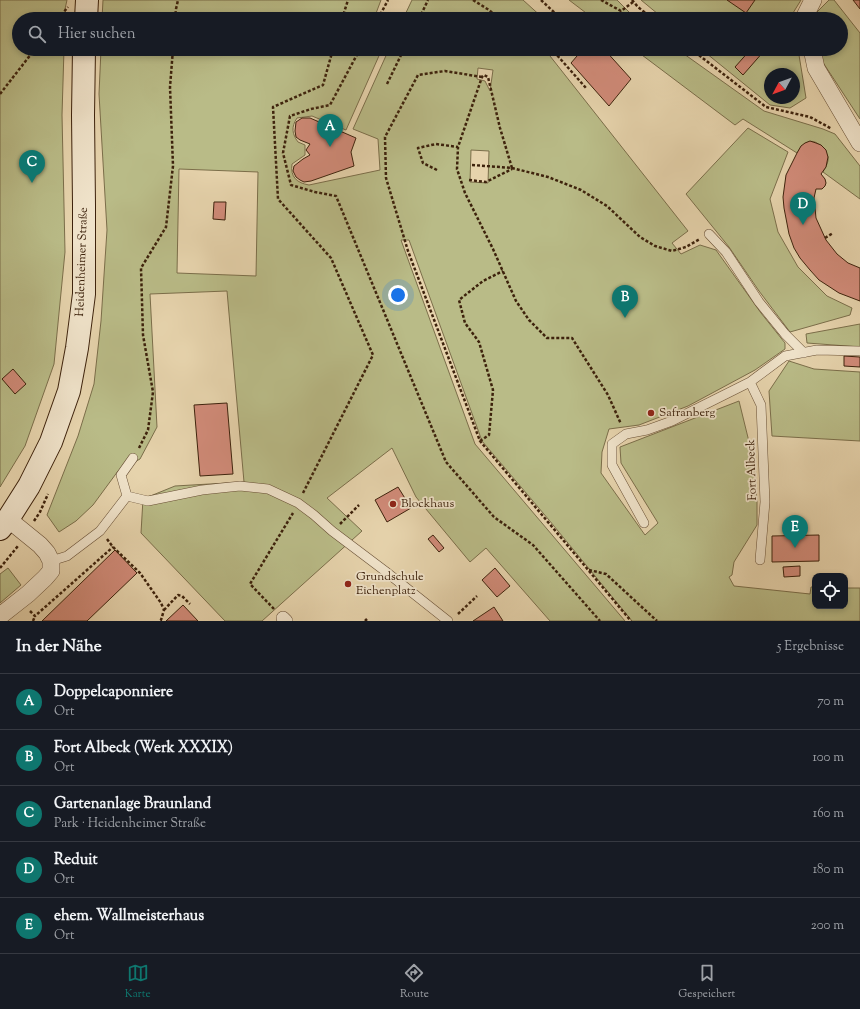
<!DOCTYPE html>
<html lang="de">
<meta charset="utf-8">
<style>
body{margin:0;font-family:"Sorts Mill Goudy",serif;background:#20242c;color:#f1f3f6}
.controls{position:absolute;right:12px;bottom:12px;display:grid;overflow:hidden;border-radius:8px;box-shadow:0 2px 6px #0003}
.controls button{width:36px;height:36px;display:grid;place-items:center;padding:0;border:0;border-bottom:1px solid #363941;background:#171b24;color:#f1f3f6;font:20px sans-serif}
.compass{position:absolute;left:764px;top:68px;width:36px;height:36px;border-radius:50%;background:#171b24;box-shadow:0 2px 6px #0003;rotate:229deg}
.you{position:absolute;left:398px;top:295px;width:14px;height:14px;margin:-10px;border:3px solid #fff;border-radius:50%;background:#1a73e8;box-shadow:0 0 0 6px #1a73e833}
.badge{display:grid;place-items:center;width:26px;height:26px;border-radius:50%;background:#0f766e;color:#fff;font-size:13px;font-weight:700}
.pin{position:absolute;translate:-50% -33px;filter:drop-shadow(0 1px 2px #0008)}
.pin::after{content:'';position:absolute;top:21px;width:14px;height:12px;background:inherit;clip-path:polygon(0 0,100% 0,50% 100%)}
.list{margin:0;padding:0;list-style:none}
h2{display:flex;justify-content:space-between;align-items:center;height:52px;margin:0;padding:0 16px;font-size:17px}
h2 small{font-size:13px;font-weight:400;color:#9ea1a6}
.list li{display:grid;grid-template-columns:26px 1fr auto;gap:12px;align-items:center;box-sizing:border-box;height:56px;padding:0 16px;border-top:1px solid #363941}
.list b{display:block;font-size:15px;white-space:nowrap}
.list p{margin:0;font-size:13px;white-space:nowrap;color:#9ea1a6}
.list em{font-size:13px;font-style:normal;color:#9ea1a6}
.icon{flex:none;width:22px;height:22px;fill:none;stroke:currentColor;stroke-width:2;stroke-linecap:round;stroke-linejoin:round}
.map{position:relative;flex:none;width:860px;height:621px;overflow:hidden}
.search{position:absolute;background:#171b24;box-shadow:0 2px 6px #0003;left:12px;right:12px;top:12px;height:44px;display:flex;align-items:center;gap:10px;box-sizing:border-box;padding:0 14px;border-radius:22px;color:#9ea1a6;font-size:15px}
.sheet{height:332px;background:#171b24}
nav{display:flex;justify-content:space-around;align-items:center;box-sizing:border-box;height:56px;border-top:1px solid #363941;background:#171b24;font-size:11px;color:#9ea1a6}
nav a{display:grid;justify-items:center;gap:2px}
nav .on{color:#0f766e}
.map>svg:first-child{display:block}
.green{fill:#b9bb87;stroke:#7b6e4a;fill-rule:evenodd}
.building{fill:#d18b79;stroke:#3d220c}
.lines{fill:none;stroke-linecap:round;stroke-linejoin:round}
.service-casing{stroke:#674e34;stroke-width:10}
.pedestrian-casing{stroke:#674e34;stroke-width:14}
.minor-casing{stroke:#674e34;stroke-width:18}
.secondary-casing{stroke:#3d220c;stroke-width:24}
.path{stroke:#3d220c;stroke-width:2.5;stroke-dasharray:3 2;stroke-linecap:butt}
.service{stroke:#efe2c9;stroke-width:9}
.pedestrian{stroke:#efe2c9;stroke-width:13}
.minor{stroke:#efe2c9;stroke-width:17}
.secondary{stroke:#efe2c9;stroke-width:22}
.poi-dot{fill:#8f2418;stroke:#efe2c9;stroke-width:1.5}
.labels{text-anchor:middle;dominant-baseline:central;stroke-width:3.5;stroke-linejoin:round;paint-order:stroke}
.street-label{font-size:12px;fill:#3d220c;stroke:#efe2c9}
.poi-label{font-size:12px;fill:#3d220c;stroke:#efe2c9;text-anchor:start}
</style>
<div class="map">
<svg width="860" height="621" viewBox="0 0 860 621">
<rect width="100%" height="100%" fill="#e6d3ac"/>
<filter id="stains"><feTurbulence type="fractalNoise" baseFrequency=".005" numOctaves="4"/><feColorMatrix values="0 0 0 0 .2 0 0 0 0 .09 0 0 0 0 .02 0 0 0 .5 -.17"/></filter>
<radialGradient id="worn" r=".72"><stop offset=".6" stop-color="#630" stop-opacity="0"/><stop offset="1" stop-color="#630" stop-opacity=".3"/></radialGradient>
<path class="green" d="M0,0h67l-2,9v10h-46v30h45l-2,66 3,137 -11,112 -29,82 -25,41z
M103,0h278l-6,16 2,3h-275z
M412,0h111l21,19h-141z
M569,0h48l19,19h-42z
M641,0h160l-8,13 1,6h-130z
M829,0h5l26,33v86l-38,-58 -2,-12h21v-30h-26l-1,-4z
M101,49h281l-36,81 -34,-14 -15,2c-6,9 -5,16 1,24l7,3v10l-13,9c-2,13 5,19 17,21l71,-15 -2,-31 -25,-10 36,-80h162l-1,7 138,175 -16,12 9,11 19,-9 16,5 45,63 24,30v6l-30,21 -67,36 -49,19 -30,4 -7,23 -1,21 44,62 13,-12 -37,-60 -1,-16 119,-46 14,57 4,43v24l-23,37 -2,13 -3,2 5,9 76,8 1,-7h4v19h30v-18h15v33h-228l-83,-101 -67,-79 -73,-201h-8l74,204 150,177h-75l-64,-73 -16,14 -54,-65 -24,-49 -65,50 35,33 -100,90h-37l-84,-88 2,-34 32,-13 69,-4 -17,-191 -77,3 7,133 -17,32 -22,12 -25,34 -17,16 -17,11 -12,-17 31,-79 16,-52 7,-63 6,-91 -8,-136zM478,68l15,2 -3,21 -5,-10 -8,-2zM471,150l18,1 -1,32 -18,-1zM179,169l79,3 -2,104 -79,-3z
M634,49h43l87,62 59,18 12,5 25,32v33l-37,-27c2,-4 6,-10 5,-15 -1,-3 -3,-4 -4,-6 -9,-15 -19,-11 -27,2l-54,-34 -8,6z
M701,49h97l8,49 -16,10 -20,-3zM770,74h24v24h-24z
M748,128l40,24 -18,47 8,33 20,35 29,29 25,12 -2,7 -60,17 -31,-41 -30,-44 -43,-53z
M860,324v23l-53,-4 -1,-9z
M789,361l25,8 46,3v69l-88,-5 -3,-45z
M8,568l13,17 -21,18v-29z"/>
<path class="building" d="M727,0h28l-9,13z
M853,0h7v9z
M583,49h21l27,30 -22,27 -38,-43z
M701,49h13l-5,6z
M751,49h11l2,2 -21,24 -8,-8z
M302,118h8l46,20 -5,14 3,14 -43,15 -7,1 -4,-2 -4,-3 -3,-6 1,-5 9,-7 7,-4 -4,-5 4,-6 -10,-4 -4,-3 -1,-6 1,-9z
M810,141l6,2 5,2 5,5 2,7 -2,10 -5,7 4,5 1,4 -1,3 -3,3h-6l-2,9 2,20 10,22 11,14 11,9 12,5v33l-21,-8 -20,-13 -9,-10 -10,-12 -6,-10 -5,-14 -5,-26 -1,-11 3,-22 11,-22 4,-7 4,-3z
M214,202h12l-1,18 -12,-1z
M844,356l16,1v10l-16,-1z
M13,369l13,15 -11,10 -13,-15z
M227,403l6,71 -33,2 -6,-71z
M398,487l13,21 -24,14 -12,-22z
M433,535l11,13 -5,4 -11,-13z
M819,535v26l-47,1v-26z
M115,550l22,23 -50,48h-45z
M800,566v10l-16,1 -1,-10z
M495,568l15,18 -13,11 -15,-17z
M183,605l15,16h-32z
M494,607l9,14h-30z"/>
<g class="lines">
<g class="service-casing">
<path id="service" d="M709,234l17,18 33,50 26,32 19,19
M750,382l11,23 4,97 -5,58
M127,496l21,5 54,-11 38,-4 28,3 30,14 16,12 18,16 53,40 63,50
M644,523l-32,-58v-21l14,-10 21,-4 25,-9 78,-39 35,-26 32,-6 43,1
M51,561l16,-5 33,-25 27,-35 -6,-21 12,-17"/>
</g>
<g class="pedestrian-casing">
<path id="pedestrian" d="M283,618l3,3"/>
</g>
<g class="minor-casing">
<path id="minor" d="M806,19l-1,-3 8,-16
M812,49l4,19 44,75
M0,616l28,-22 17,-16 6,-7v-10l-4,-8 -7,-8 -32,-26"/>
</g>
<g class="secondary-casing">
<path id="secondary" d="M86,19l1,-19
M0,529l8,-10 21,-33 22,-44 18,-51 8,-43 7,-54v-89l-1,-90 1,-66"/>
</g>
<path class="path" d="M473,0l16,10 10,9
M541,0l16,15v4
M601,0l20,11 12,-9
M632,0l6,7 15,12
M58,19l10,-12
M175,19l1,-10 2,-9
M342,19l6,-19
M378,19l10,-19
M419,19l9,-19
M360,49l-30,56 -19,4 -21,7 -7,37 8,32 24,7 21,4 110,266 48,55 39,28 67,76
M544,49l12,5 30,34
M691,49l75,58 44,10 22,12
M482,77l-37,-6 -27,4 -33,62 1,41 22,73 72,190 151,180
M387,84l17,-35
M0,94l35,-45
M472,165l40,3 36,9 33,13 26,16 33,31 15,9 17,5 14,-4 14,-8
M512,168l-12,-40 -12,-51 -4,-2 -2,2 -24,70 -1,22 8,24 28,56 23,52 13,19 18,18h25l36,57 13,29
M437,170l-14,-7 -5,-15 18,-4 22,3
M469,180l17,2 26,-13
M825,238l8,-5
M480,441l9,-6 4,-45 -14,-48 -14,-19 -6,-23 24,-19 20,-10
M139,448l9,-18 5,-38 -10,-57 -2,-67 25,-41 7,-61 -3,-79 3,-38
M303,493l70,-138 -42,-97 -53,-59 -5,-92 50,-22 10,-36
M34,521l6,-9 8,-18
M340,524l19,-19
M107,539l6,8 27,26 21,30 3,7 -3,10 -1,1
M0,568l18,-22
M589,570l17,4 51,47
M274,609l-24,-25 43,-71
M164,610l14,-15 4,1 8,8
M30,611l5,5 78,-69
M458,614l19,-18
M33,621l2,-5
M365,621l2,-2"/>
<use href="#service" class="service"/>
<use href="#pedestrian" class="pedestrian"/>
<use href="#minor" class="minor"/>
<use href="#secondary" class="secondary"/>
</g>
<g class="poi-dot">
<circle cx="651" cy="413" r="4"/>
<circle cx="393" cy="504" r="4"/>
<circle cx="348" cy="584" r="4"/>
</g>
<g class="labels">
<g class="street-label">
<text transform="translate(82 262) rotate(-88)">Heidenheimer Straße</text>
<text transform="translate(752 470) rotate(-92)">Fort Albeck</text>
</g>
<g class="poi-label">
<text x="659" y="413">Safranberg</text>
<text x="401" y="504">Blockhaus</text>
<text x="356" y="577">Grundschule<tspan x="356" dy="14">Eichenplatz</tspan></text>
</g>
</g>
<rect width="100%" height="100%" filter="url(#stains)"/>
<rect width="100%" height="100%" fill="url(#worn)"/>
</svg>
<div class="controls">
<button><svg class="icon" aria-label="locate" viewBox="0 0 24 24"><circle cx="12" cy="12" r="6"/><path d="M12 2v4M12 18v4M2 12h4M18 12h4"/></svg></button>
</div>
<svg class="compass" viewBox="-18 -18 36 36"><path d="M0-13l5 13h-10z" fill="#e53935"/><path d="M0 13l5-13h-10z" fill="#9ea1a6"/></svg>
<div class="you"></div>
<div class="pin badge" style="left:330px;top:147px">A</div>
<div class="pin badge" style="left:625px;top:318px">B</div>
<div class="pin badge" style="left:32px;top:183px">C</div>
<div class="pin badge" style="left:803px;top:225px">D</div>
<div class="pin badge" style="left:795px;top:548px">E</div>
<div class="search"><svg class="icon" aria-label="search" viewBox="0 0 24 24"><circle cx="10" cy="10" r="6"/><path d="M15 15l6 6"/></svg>Hier suchen</div>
</div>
<section class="sheet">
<h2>In der Nähe<small>5 Ergebnisse</small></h2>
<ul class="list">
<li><span class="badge">A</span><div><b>Doppelcaponniere</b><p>Ort</p></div><em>70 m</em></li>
<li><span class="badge">B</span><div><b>Fort Albeck (Werk XXXIX)</b><p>Ort</p></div><em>100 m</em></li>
<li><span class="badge">C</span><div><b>Gartenanlage Braunland</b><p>Park · Heidenheimer Straße</p></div><em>160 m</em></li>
<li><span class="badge">D</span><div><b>Reduit</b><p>Ort</p></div><em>180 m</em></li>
<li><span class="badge">E</span><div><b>ehem. Wallmeisterhaus</b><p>Ort</p></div><em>200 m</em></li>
</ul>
</section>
<nav>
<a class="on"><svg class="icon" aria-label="map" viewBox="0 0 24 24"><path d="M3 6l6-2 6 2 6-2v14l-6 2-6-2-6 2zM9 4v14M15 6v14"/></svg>Karte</a>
<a><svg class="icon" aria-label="directions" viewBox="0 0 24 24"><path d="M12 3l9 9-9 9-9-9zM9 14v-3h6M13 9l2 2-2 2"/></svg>Route</a>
<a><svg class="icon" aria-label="saved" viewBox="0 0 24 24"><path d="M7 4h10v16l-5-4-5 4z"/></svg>Gespeichert</a>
</nav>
